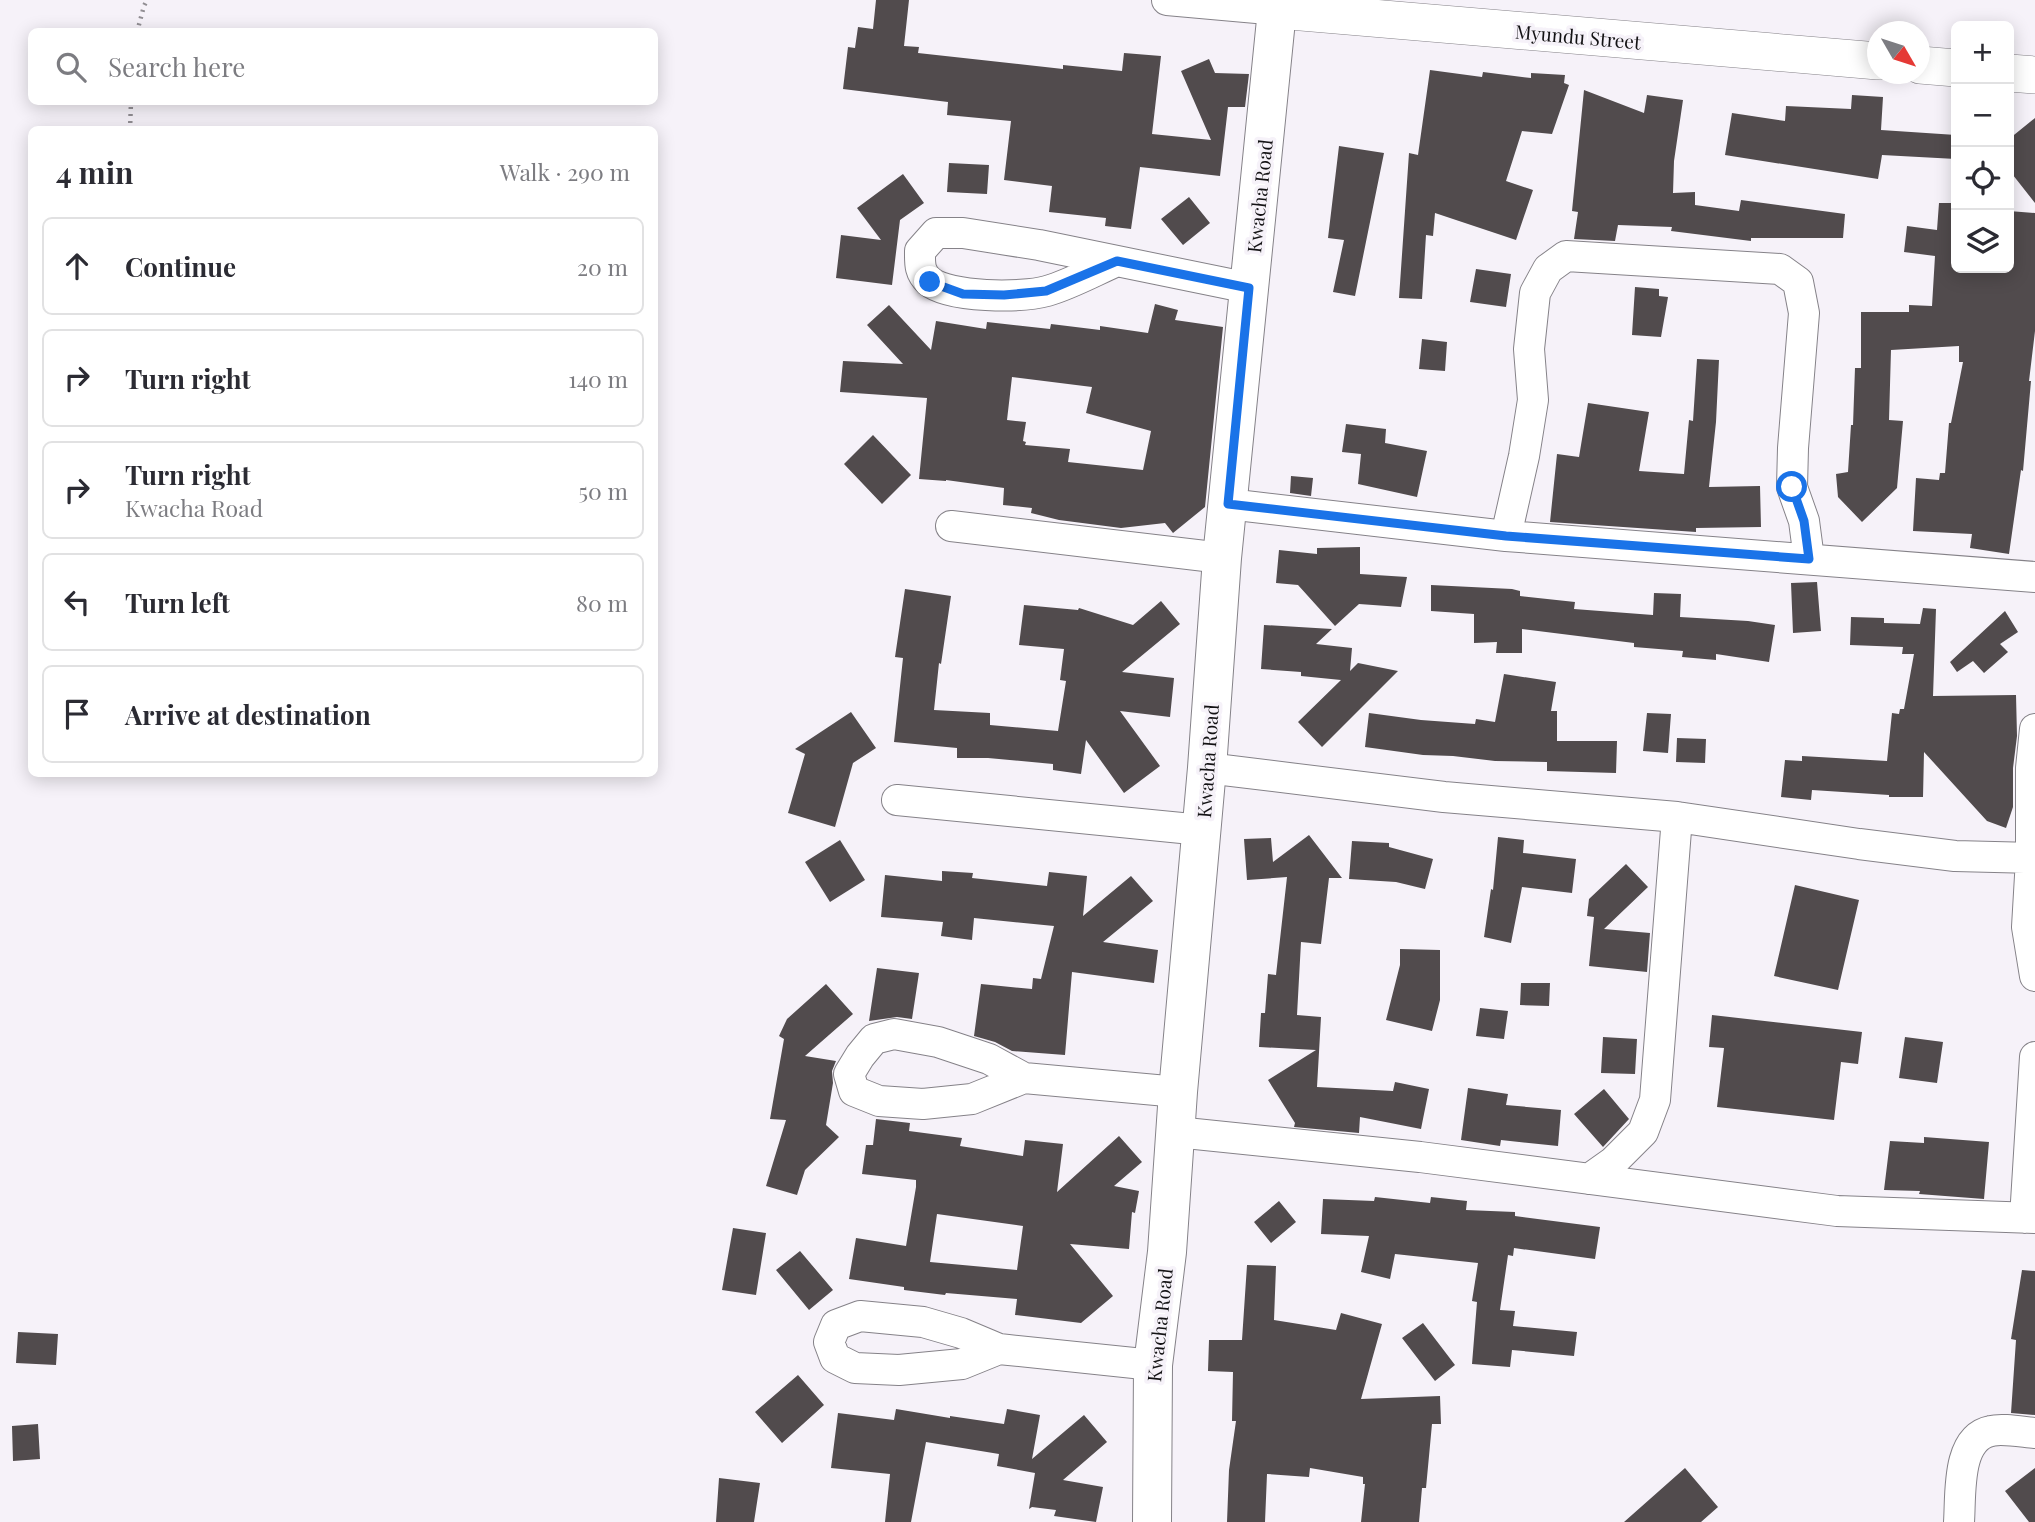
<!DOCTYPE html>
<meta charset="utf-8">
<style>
body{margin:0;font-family:"Playfair Display",serif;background:#f2f2f3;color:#2b2b33}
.controls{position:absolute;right:21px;top:21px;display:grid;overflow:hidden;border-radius:10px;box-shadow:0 4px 18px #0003}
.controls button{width:63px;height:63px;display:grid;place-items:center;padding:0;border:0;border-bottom:2px solid #e1e1e2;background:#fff;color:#2b2b33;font:35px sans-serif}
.compass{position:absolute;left:1867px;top:21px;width:63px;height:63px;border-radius:50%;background:#fff;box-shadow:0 4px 18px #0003;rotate:129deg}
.stop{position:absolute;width:21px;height:21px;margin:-16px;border:5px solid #1a73e8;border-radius:50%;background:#fff}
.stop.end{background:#1a73e8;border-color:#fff;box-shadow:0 2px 7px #0008}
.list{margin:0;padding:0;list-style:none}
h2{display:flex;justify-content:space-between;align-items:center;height:91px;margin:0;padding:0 28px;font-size:30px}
h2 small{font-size:23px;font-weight:400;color:#7c7c81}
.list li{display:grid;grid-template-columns:46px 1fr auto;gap:21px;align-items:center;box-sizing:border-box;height:98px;margin:0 14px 14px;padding:0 14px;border:2px solid #e1e1e2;border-radius:10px}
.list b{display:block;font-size:26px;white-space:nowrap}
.list p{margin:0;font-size:23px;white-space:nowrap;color:#7c7c81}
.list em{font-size:23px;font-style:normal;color:#7c7c81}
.icon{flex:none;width:38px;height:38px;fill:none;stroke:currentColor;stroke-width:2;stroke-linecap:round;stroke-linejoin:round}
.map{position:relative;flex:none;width:2035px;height:1522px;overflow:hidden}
.search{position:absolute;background:#fff;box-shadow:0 4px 18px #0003;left:28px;top:28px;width:630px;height:77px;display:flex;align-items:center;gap:18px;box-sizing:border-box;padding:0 24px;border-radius:10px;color:#7c7c81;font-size:26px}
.panel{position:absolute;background:#fff;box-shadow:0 4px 18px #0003;left:28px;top:126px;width:630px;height:651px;border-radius:10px}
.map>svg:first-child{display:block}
.building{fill:#514b4d;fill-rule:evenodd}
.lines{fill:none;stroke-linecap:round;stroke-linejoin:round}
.minor-casing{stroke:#858288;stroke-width:32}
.tertiary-casing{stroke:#858288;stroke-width:38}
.secondary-casing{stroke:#858288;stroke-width:40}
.path{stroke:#918e93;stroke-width:4.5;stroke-dasharray:2 5;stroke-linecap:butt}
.minor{stroke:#fff;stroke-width:30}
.tertiary{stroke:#fff;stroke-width:37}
.secondary{stroke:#fff;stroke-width:38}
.route{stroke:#1a73e8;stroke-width:9}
.labels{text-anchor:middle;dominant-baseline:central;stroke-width:7;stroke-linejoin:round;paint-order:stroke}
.street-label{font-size:19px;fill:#131214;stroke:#f6f2f9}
</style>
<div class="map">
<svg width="2035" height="1522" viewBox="0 0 2035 1522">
<rect width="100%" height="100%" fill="#f6f2f9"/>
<path class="building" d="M876,0h33l-5,46 15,1 -1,6 145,16v-4l59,6 2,-18 37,3 -9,78 59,6 -30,-69 28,-12 6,14 34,1 -4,33h-17l-8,69 -80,-9 -9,62 -26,-3 1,-8 -57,-6 3,-26 -48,-6 7,-59 -64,-6 1,-13 -105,-13 5,-42 7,1 3,-21 15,2z
M1430,70l52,7 1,-5 48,6v-5l34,2 -1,8 5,2 -17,49 -30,-3 -16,50 27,9 -17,50 -81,-27 -2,23 -7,-1 -4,64 -23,-1 10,-145 9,2z
M1584,90l60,23 3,-18 36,5 -9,61 -1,32 22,-1v13l44,6 2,-11 104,14 -2,24h-92v3l-80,-10 1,-4 -54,-2 -3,16 -41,-2 4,-27 -6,-1z
M1852,95l31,2 -2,33 75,5v24l-74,-4 -4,24 -153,-24 7,-42 53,8 1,-15 65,3z
M2035,118v85l-26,-33v-31z
M1339,146l45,7 -29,143 -22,-4 11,-52 -16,-2z
M949,163l40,2 -2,29 -40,-2z
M903,174l21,29 -24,17 -8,65 -56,-7 5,-43 40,5 -24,-32z
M1189,197l21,26 -27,22 -22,-26z
M1939,203h17v65h53v-57l26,2v118l-6,50h2l-8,90 -2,-1 -12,84 -39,-6 2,-14 -59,-3 3,-53 23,2 1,-7h5l4,-50h2l12,-61h-4v-16l-68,4 -2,70 14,1 -6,67 -35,34 -24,-25 -2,-23 12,-2 3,-47h2l2,-57h6v-56h48v-7l23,1 3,-50 -31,-4 3,-26 30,4z
M1476,269l35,5 -5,33 -36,-5z
M1635,287l24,2v7l9,1 -7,40 -29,-2z
M1155,304l23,6 -3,10 48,7 -18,180 -32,26 -8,-10 -44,5 -62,-8 -28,-7 1,-5 -29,-3 1,-17 -58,-8v1l-27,-2 8,-81 -87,-6 3,-31 60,3 -36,-39 22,-20 42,45 5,-29 50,8 1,-7 63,7 1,-5 49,6v-4l48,7zM1012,377l80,10 -6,26 65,18 -8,39 -75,-8 2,-13 -45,-4 1,-3 -3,-1 3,-19 -19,-2z
M1422,339l25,3 -2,29 -26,-2z
M1697,359l22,1 -3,62 -7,65 51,-1 1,41 -65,1v4l-146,-10 7,-68 22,3 9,-54 61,9 -10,59 45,3 5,-54 4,1z
M1346,424l40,5 -1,14 42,8 -10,46 -59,-13 3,-30 -19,-2z
M873,435l38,40 -29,29 -38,-40z
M1291,476l22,2 -2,18 -21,-3z
M1360,547v27l47,3 -6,30 -42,-3 -24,22 -37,-41 -22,-2 3,-33 38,4v-6z
M1817,582l4,49 -28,2 -2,-50z
M1431,585l81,4 8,2v5l55,6 -1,7 79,6 1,-22 27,1 -1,23 68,4 27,4 -6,37 -53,-8v6l-34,-3 1,-6 -49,-4v-4l-112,-14v24h-26l1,-11 -23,1v-29l-43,-3z
M905,589l46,7 -10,68 -2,-1 -5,47 56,3v12l68,6 8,-50 -6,-1 4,-31 -45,-4 5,-40 54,5 1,-2 54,17 28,-24 19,23 -58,48 52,6 -4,39 -50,-6 40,55 -36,27 -38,-53 -5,34 -28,-4v-6l-65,-6h-31v-10l-63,-6 9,-84 -8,-1z
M1923,608l13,1 -3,87 83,-1 1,41 -4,32v39l-7,21 -19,-7 -63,-69 -1,45h-34v-2l-77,-5 -1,10 -30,-3 4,-37 17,1v-5l85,5 5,-48 7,1 1,-5h4l10,-55h-12l1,-7 -53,-2 1,-28 33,1v5l36,1z
M2005,611l13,21 -18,12 8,8 -24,21 -11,-12 -16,11 -7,-10z
M1264,625l68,4 -16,15 36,4 -2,23 8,-8 40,8 -76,76 -24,-25 43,-42 -40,-4v-4l-40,-3z
M1504,674l52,8 -5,29h6v30h60l-1,32 -69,-2v-9l-52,-1 -42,-5 -30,-1 -58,-8 4,-34 52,7 54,4 1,-5 19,3z
M851,712l25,36 -23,15 -18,64 -47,-14 17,-59 -10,-5z
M1647,713l24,1 -3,39 -25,-2z
M1677,738l29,1 -1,24 -29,-1z
M1309,835l33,43h-13l-8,66 -20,-2 -4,73 24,2 -4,70 76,4 2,-9 34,7 -8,40 -61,-12 -1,16 -65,-6 1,-4 -27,-43 48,-30 -57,-3 2,-34h4l3,-39 8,1 11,-98 -40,3 -3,-41 27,-1 2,24z
M1498,837l26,3 -1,13 53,6 -4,34 -50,-6 -11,56 -27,-6 7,-48 2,1z
M840,840l25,40 -35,22 -25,-40z
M1352,841l37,2v4l44,12 -8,30 -29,-7 -47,-3z
M1626,864l22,23 -44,42 46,4 -3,39 -58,-6 5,-49 -7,-1 2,-17z
M942,871l31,2 -1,5 75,8 2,-14 38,4 -4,40 48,-40 22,25 -50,41 55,8 -4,33 -82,-11 -7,83 -53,-4 -17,-9 -21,-6 7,-52 51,5 1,-11 8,1 13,-53 -80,-8 -2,22 -31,-4 2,-14 -62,-5 4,-42 57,6z
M1795,885l64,15 -21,90 -64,-14z
M1400,949l40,1v50l-8,31 -46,-11 14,-55z
M877,968l42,5 -7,46 -15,-2 -28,4z
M1521,983h29l-1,23 -29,-1z
M826,984l27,30 -48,42 31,5 -4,10 1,12 -7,42 13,12 -34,33 -8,25 -31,-9 20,-66 -16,-1 14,-80 -5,-3 8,-17z
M1480,1008l28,3 -4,28 -28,-3z
M1712,1015l150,17 -4,32 -17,-2 -7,58 -117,-13 7,-59 -15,-1z
M1603,1037l34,2 -2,35 -34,-1z
M1905,1037l38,5 -6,41 -38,-5z
M1468,1088l40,6 -2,11 55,5 -3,36 -57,-6 -1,6 -39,-6z
M1604,1089l25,30 -26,28 -29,-33z
M876,1119l34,4 -1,8 53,7 -2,8 63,10 2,-16 38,4 -6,48 62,-56 23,26 -28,24 25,5 -4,22 -3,-1 -3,37 -59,-5 43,52 -32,27 -66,-8 2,-16 -71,-6 -1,2 -41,-5v-3l-55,-8 7,-41 50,8 10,-59v-7l-54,-6 4,-29h7zM937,1214l86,12 -6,44 -87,-8z
M1924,1137l65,5 -5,57 -65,-5 1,-3 -36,-1 6,-49 34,2z
M1375,1197l55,6 1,-6 36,4 -1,9 49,2v4l85,11 -5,32 -81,-11 -1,8 -5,-1 -8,55 15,1 -2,15 64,6 -3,24 -62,-6 -2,17 -38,-3 5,-62 -5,-1 6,-38 -83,-9 -5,25 -29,-7 8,-36 -48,-2 2,-35 51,2z
M1279,1201l17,21 -25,21 -17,-21z
M733,1228l33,5 -10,62 -34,-5z
M800,1251l33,39 -24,20 -33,-40z
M1247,1265l29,1 -2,54 62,10 5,-17 41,11 -21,75 79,-3 1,28h-9l-6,64h-4l-3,34h-58l4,-38h-2v-7l-53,-9 -1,9 -42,-3 -2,48h-38l2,-52 7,-49h-4l1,-49 -25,-1 1,-31h33z
M2022,1270l13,1v144l-24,-2 5,-73 -5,-1z
M1423,1323l32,42 -20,16 -33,-43z
M18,1332l40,2 -2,31 -40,-2z
M798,1375l26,30 -42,38 -27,-31z
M896,1409l54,9v-2l54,8 3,-15 33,6 -8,44 52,-44 23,27 -44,38 40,7 -7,35 -42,-6 2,-6 -24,-3 -3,2 6,-36 -38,-7 2,-12 -73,-12 -15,80h-26l5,-48 -59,-6 7,-55 56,7z
M38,1424l2,35 -27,2 -1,-35z
M1685,1468l33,39 -17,15h-77z
M2035,1468v54h-6l-24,-31z
M719,1478l41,5 -6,39h-38z"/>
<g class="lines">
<g class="minor-casing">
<path id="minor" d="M1167,0l111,10
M1117,261c-23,10 -46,23 -70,30 -25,7 -98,7 -118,-10 -10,-9 -9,-18 -9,-30l16,-18h27l76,12 210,43
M1228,504l278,32 529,41
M951,526l271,32
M1506,536l18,-80 9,-56 -4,-51 6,-56 13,-24 18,-13 214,13 18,13 6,31 -11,135 -1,39 12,34 5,38
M2035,729l-4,39v91l-4,68 8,49
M1207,768l237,29 233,20 182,27 96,12 80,2
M897,800l305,30
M1024,1078l-52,21 -49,5 -44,-3 -25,-10 -5,-17 11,-18 14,-17 20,-5 44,8 51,17 35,19 154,14
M1176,1132l244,25 417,54 198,7
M1589,1179l24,-17 30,-30 12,-32 22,-283
M2025,1218l10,-161
M999,1349l-37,15 -63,6 -44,-2 -20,-10 -6,-16 7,-17 24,-9 63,6 38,11 38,16 154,16
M1959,1522c2,-27 -3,-84 32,-91 11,-3 32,1 44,2"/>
</g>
<g class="tertiary-casing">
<path id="tertiary" d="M1278,10l600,51
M1920,65l36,3
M2009,73l26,2"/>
</g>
<g class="secondary-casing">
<path id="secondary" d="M1152,1522l1,-157 14,-113 11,-160 29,-324 15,-210 56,-558"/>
</g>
<path class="path" d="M137,32l7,-26 3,-6
M130,130l1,-28"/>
<use href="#minor" class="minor"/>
<use href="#tertiary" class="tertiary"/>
<use href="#secondary" class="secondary"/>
</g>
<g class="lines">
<path class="route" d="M930,282l33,12 41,1 42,-4 71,-30 132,27 -21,216 278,32 303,23 -5,-38 -12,-34"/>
</g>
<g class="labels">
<g class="street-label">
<text transform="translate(1578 36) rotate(5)">Myundu Street</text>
<text transform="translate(1259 196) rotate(-84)">Kwacha Road</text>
<text transform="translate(1207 761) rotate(-86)">Kwacha Road</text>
<text transform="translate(1159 1325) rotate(-84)">Kwacha Road</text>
</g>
</g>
</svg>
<div class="controls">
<button>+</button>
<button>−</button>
<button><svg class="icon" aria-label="locate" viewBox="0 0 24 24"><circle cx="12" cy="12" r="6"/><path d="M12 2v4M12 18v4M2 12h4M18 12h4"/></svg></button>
<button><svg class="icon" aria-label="layers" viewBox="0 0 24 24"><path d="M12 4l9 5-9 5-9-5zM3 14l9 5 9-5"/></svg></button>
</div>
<svg class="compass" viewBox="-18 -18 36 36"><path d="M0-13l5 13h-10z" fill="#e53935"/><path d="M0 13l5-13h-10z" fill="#7c7c81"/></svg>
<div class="stop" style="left:1792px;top:487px"></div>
<div class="stop end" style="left:930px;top:282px"></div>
<div class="search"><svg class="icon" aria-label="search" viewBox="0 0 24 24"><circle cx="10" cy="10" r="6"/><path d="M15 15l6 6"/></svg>Search here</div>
<section class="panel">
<h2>4 min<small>Walk · 290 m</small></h2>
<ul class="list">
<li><svg class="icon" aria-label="ahead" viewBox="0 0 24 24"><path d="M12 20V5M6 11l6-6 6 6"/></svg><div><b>Continue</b></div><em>20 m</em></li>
<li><svg class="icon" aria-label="right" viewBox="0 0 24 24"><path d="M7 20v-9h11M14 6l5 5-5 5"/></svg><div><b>Turn right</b></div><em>140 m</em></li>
<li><svg class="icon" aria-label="right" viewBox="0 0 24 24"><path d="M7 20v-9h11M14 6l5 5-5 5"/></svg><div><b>Turn right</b><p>Kwacha Road</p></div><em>50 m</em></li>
<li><svg class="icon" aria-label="left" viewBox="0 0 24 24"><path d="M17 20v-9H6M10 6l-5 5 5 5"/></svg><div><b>Turn left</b></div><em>80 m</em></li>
<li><svg class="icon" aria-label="arrive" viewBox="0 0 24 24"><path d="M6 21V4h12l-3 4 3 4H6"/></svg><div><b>Arrive at destination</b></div></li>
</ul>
</section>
</div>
